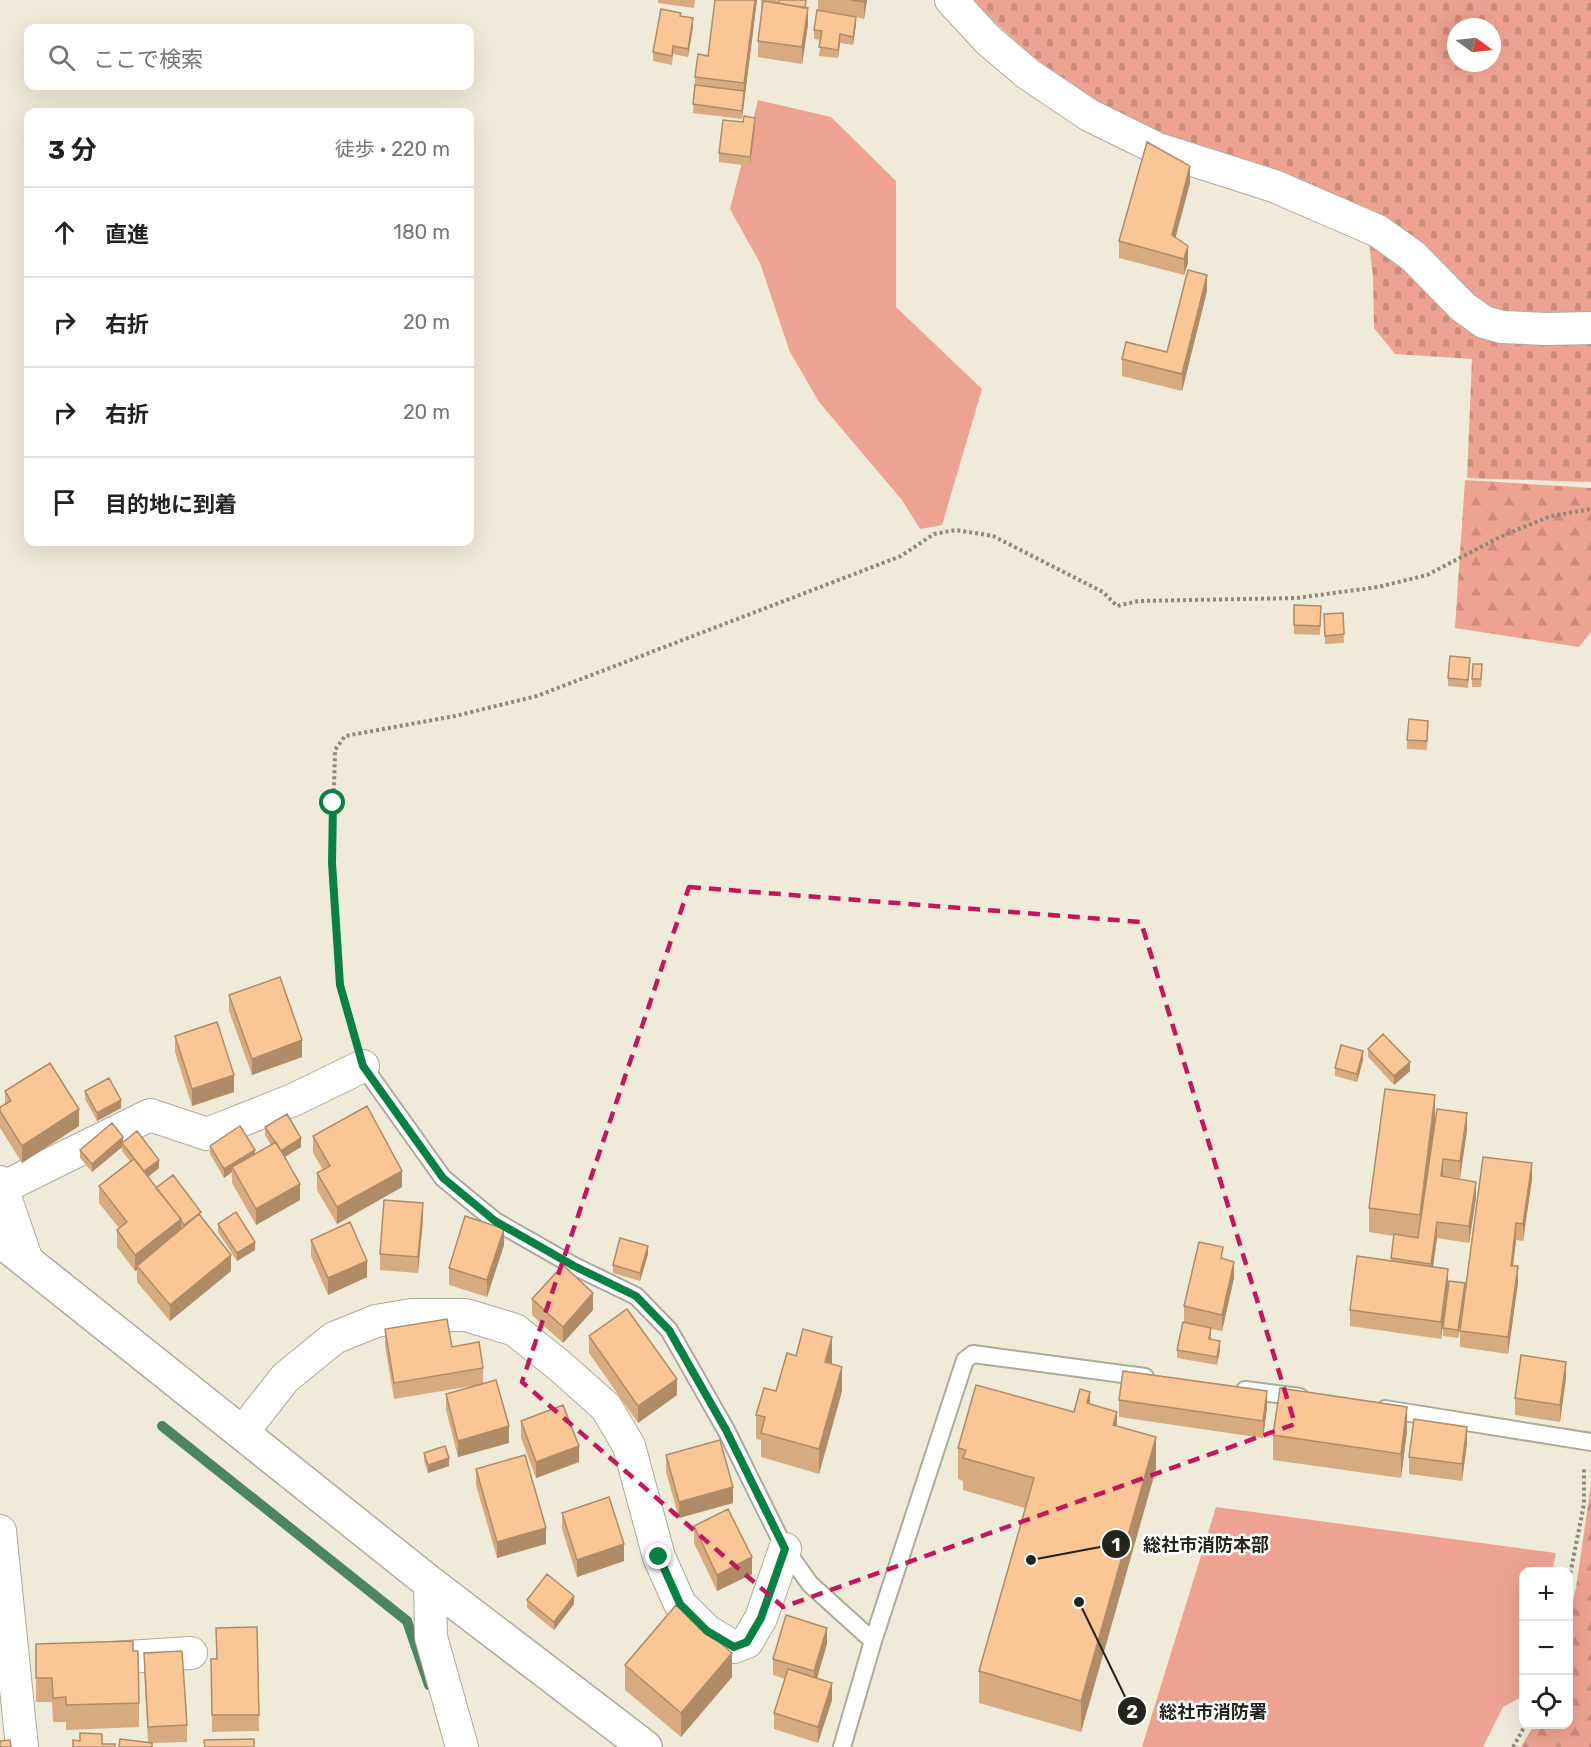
<!DOCTYPE html>
<html lang="ja">
<meta charset="utf-8">
<style>
body{margin:0;font-family:Rubik,"Noto Sans JP",sans-serif;background:#f6f6f6;color:#222}
.controls{position:absolute;right:18px;bottom:18px;display:grid;overflow:hidden;border-radius:12px;box-shadow:0 6px 24px #0002}
.controls button{width:54px;height:54px;display:grid;place-items:center;padding:0;border:0;border-bottom:2px solid #e0e0e0;background:#fff;color:#222;font:30px sans-serif}
.compass{position:absolute;left:1447px;top:18px;width:54px;height:54px;border-radius:50%;background:#fff;box-shadow:0 6px 24px #0002;rotate:105deg}
.stop{position:absolute;width:18px;height:18px;margin:-14px;border:4px solid #0b8043;border-radius:50%;background:#fff}
.stop.end{background:#0b8043;border-color:#fff;box-shadow:0 2px 6px #0008}
.list{margin:0;padding:0;list-style:none}
h2{display:flex;justify-content:space-between;align-items:center;height:78px;margin:0;padding:0 24px;font-size:26px}
h2 small{font-size:20px;font-weight:400;color:#767676}
.list li{display:grid;grid-template-columns:39px 1fr auto;gap:18px;align-items:center;box-sizing:border-box;height:90px;padding:0 24px;border-top:2px solid #e0e0e0}
.list b{display:block;font-size:22px;white-space:nowrap}
.list em{font-size:20px;font-style:normal;color:#767676}
.icon{flex:none;width:33px;height:33px;fill:none;stroke:currentColor;stroke-width:2;stroke-linecap:round;stroke-linejoin:round}
.map{position:relative;flex:none;width:1591px;height:1747px;overflow:hidden}
.search{position:absolute;background:#fff;box-shadow:0 6px 24px #0002;left:24px;top:24px;width:450px;height:66px;display:flex;align-items:center;gap:15px;box-sizing:border-box;padding:0 21px;border-radius:12px;color:#767676;font-size:22px}
.panel{position:absolute;background:#fff;box-shadow:0 6px 24px #0002;left:24px;top:108px;width:450px;height:438px;border-radius:12px}
.map>svg:first-child{display:block}
.green{fill:#eea392}
.forest{fill:url(#forest-firs)}
.cemetery{fill:url(#cemetery-stones);fill-rule:evenodd}
.lines{fill:none;stroke-linecap:round;stroke-linejoin:round}
.stream{stroke:#4c8561;stroke-width:10}
.lane-casing{stroke:#aeaa99;stroke-width:20}
.street-casing{stroke:#aeaa99;stroke-width:34}
.secondary-casing{stroke:#aeaa99;stroke-width:36}
.path{stroke:#8c897d;stroke-width:4;stroke-dasharray:3 3;stroke-linecap:butt}
.lane{stroke:#fff;stroke-width:16}
.street{stroke:#fff;stroke-width:32}
.secondary{stroke:#fff;stroke-width:33}
.wall{fill:#d7aa80}
.shaded-wall{fill:#af8b68}
.building{fill:#fac695;stroke:#af8b68;stroke-width:1.5}
.route{stroke:#0b8043;stroke-width:8}
.marked{fill:none;stroke:#c2185b;stroke-width:4.5;stroke-dasharray:12 8;stroke-linejoin:round}
.leader{fill:none;stroke:#24231c;stroke-width:2}
.callout-dot{fill:#24231c;stroke:#fff;stroke-width:2}
.mark-label{font-size:18px;text-anchor:middle;font-weight:bold;fill:#fff}
.callout-label{font-size:18px;text-anchor:middle;font-weight:bold;fill:#24231c;stroke:#fff;stroke-width:5;stroke-linejoin:round;paint-order:stroke}
</style>
<div class="map">
<svg width="1591" height="1747" viewBox="0 0 1591 1747">
<defs>
<pattern id="forest-firs" width="22" height="20" patternUnits="userSpaceOnUse" patternTransform="scale(1.5)"><rect width="22" height="20" fill="#eea392"/><path d="M5 1l3.5 6h-7zM16 11l3.5 6h-7z" fill="#cc8c7d"/></pattern>
<pattern id="cemetery-stones" width="16" height="16" patternUnits="userSpaceOnUse" patternTransform="scale(1.5)"><rect width="16" height="16" fill="#eea392"/><path d="M2 7V4a2 2 0 0 1 4 0v3zM10 15v-3a2 2 0 0 1 4 0v3z" fill="#cc8c7d"/></pattern>
</defs>
<rect width="100%" height="100%" fill="#f0ebd9"/>
<path class="green" d="M758,100l73,17 65,64v126l86,82 -40,136 -22,4 -18,-29 -83,-98 -29,-50 -30,-89 -30,-54z
M1216,1507l340,46 -4,18 -28,1 -1,117 -5,10 -15,8 -20,40h-341z"/>
<path class="forest" d="M1465,480l126,8v144l-12,15 -124,-19z
M1591,1484v263h-70l13,-22 34,-1 1,-107 7,-29z"/>
<path class="cemetery" d="M974,0h617v482l-124,-4 5,-119 -77,-5 -21,-26 -1,-52 -4,-32 -211,-108 -85,-46 -47,-39 -40,-37zM1456,27h36v36h-36z"/>
<g class="lines">
<path class="stream" d="M162,1426l245,195 22,64"/>
<g class="lane-casing">
<path id="lane" d="M363,1066l80,112 52,43 79,45 62,30 33,34 57,100 59,119 25,35 63,57 -31,106
M1245,1390l55,7
M1385,1409l206,33
M873,1641l92,-281 8,-6 172,23"/>
</g>
<g class="street-casing">
<path id="street" d="M951,0l37,40 40,34 61,41 69,34 116,37 104,45 35,25 50,51 21,15 18,5 44,2 45,-1
M0,1182l27,79
M2,1188l148,-73 57,19 86,-34 70,-34
M242,1433l43,-55 49,-40 42,-17 36,-6h54l49,15 46,37 45,40 23,39 30,111 21,47 27,27 27,16 13,-5 14,-24 24,-69
M0,1531l22,216
M430,1583l1,54 31,110
M95,1659l96,-6"/>
</g>
<g class="secondary-casing">
<path id="secondary" d="M0,1240l430,343 215,164"/>
</g>
<path class="path" d="M354,1035l-14,-50 -8,-122 3,-113 10,-14 110,-20 82,-20 364,-140 33,-22 22,-4 37,6 110,56 14,14 21,-5 159,-3 81,-11 49,-12 75,-39 49,-20 40,-7
M1568,1585l16,-81v-37
M1513,1747l13,-23"/>
<use href="#lane" class="lane"/>
<use href="#street" class="street"/>
<use href="#secondary" class="secondary"/>
</g>
<path class="wall" d="M658,0h37l-1,8 -36,-5z
M757,0l-15,119 -49,-6 2,-36 13,-21z
M761,0h16v3l29,5 2,17 -6,39 -44,-7v-16l4,-27z
M818,0h49l-3,19 -8,-2v8l-3,20 -13,-2 -2,15 -19,-2 2,-16 -7,-1v-9l4,-20z
M681,16l12,11 -5,30 -15,-3 -1,11 -19,-4v-9z
M755,126l-5,40 -31,-4v-9z
M1190,183l-15,54 13,26 -4,12 -65,-17v-17z
M1207,291l-25,100 -60,-15v-17l45,-7z
M1294,605l27,1 -1,29 -26,-1z
M1343,613l1,30 -19,1 -1,-30z
M1470,666l-2,22 -20,-2v-8z
M1482,673l-1,14h-9v-8z
M1428,721l-1,29 -20,-1v-9z
M229,995l73,62 -50,18 -23,-64z
M175,1036l59,56 -42,14 -17,-54z
M1368,1049l42,22 -16,14 -26,-28z
M1363,1060l-6,22 -22,-6v-8z
M5,1091l74,35 -57,37 -22,-35v-21l5,-3z
M85,1091l36,17 -24,13 -12,-22z
M1435,1119l32,11 -7,48 -17,-2v1l33,21 -7,45 -32,-5 -4,29 15,19 -7,53 -91,-13v-16l41,-49 3,-25 -25,-4v-24z
M265,1127l36,20 -17,10 16,43 -44,25 -24,-42v-11l-8,6 -14,-24v-8l45,8 16,-9 -6,-10z
M313,1136l89,51 -65,37 -20,-34v-17l6,-3 -10,-17z
M123,1142l36,26 -11,9 8,11 45,28 30,55 -61,50 -33,-39v-12l-2,1 -18,-24v-17l2,-2 -20,-25v-17l31,-25 -8,-10v-4l-30,25 -12,-14v-8z
M1532,1179l-9,62 -7,-1 -3,26 5,17 -10,71 -48,-7v-16l4,-32 -6,39 -15,-2v-8z
M423,1219l-5,54 -38,-3v-16z
M218,1224l37,26 -18,11 -19,-29z
M311,1240l56,37 -39,18 -17,-39z
M504,1245l-17,52 -38,-12v-17z
M648,1254l-8,27 -27,-8v-8z
M1223,1259l11,19 -12,53 -11,-2v10l9,11 -3,15 -40,-7v-8l7,-28v-16z
M532,1299l61,11 -30,33 -31,-28z
M385,1329l67,18 31,21v15l26,60 -51,14 -12,-47v-16l26,-8 -78,13 -9,-53z
M589,1336l88,59 -39,28 -49,-70z
M796,1356l36,6 -1,2 11,27 -23,83 -58,-17v-17l-5,-1v-24l20,-24z
M1566,1378l-6,44 -45,-7v-17z
M1119,1400l148,8 -4,30 -144,-21z
M1090,1404l27,22 39,43 -75,263 -102,-29v-32l46,-163 -62,-18v-9l-5,-2v-31l116,-36z
M521,1421l58,41 -43,16 -15,-40z
M1407,1431l-6,47 -128,-18v-25z
M1467,1443l-5,38 -53,-7v-17z
M424,1453l25,13 -21,7 -4,-12z
M666,1455l67,48 -54,15 -13,-46z
M476,1469l70,75 -49,14 -21,-73z
M562,1513l62,48 -47,16 -15,-48z
M694,1526l58,48 -35,17 -23,-48z
M527,1600l47,4 -20,26 -27,-22z
M257,1627l2,104 -47,1 -1,-73h5z
M36,1644l97,7 6,52v24l-73,3v-8h-13l-1,-20h-16z
M827,1644l-10,34 15,22 -14,43 -44,-14v-16l11,-34 -12,-4v-16z
M144,1653l43,72v17l-35,1v4l-4,-5 -4,-72z
M625,1665l107,12 -51,60 -56,-47z"/>
<path class="shaded-wall" d="M755,0h2l-15,119 2,-36z
M864,0h3l-3,19z
M808,8v17l-6,39v-17z
M856,17v8l-3,20v-8z
M693,18v9l-5,30v-8z
M840,34v9l-2,15v-8z
M755,118v8l-5,40v-9z
M1190,166v17l-18,68v-16z
M1188,246v17l-4,12v-16z
M1207,275v16l-25,100v-17z
M302,1040v17l-50,18v-16z
M1363,1051v9l-6,22v-8z
M1410,1062v9l-16,14v-9z
M234,1075v17l-42,14v-17z
M1435,1095v25l-15,119v-24z
M121,1100v8l-24,13v-8z
M79,1109v17l-57,37v-17z
M1467,1113v17l-7,48v-17z
M123,1137v8l-1,-2v4l-30,25v-8z
M301,1138v9l-21,13v-9z
M255,1150v8l-23,9v5l-8,6v-9z
M1443,1159v17l-2,17v-17z
M159,1160v8l-15,12v-9z
M1532,1163v16l-9,62v-17z
M402,1171v16l-65,37v-17z
M1476,1182v16l-7,45v-17z
M300,1184v16l-44,25v-16z
M423,1203v16l-5,54v-16z
M181,1219v16l-44,31v4l-2,1v-16z
M1437,1222v16l-6,43v-17z
M1516,1223v17l-5,42v-16z
M504,1229v16l-17,52v-17z
M255,1242v8l-18,11v-8z
M648,1246v8l-8,27v-8z
M231,1255v16l-61,50v-16z
M367,1261v16l-39,18v-17z
M1234,1262v16l-12,53v-16z
M1518,1266v17l-10,71v-17z
M1448,1269v17l-7,53v-17z
M1465,1283v9l-7,46v-8z
M593,1293v17l-30,33v-16z
M832,1337v25l-7,24v-24z
M1220,1341v9l-3,15v-8z
M1566,1362v16l-6,44v-17z
M842,1367v24l-23,83v-25z
M677,1379v16l-39,28v-17z
M1267,1391v17l-4,30v-17z
M1090,1392v32l-3,-21z
M1407,1407v24l-6,47v-24z
M1117,1412v32l-4,-19z
M509,1426v17l-51,14v-16z
M1467,1427v16l-5,38v-17z
M1156,1437v32l-75,263v-31z
M579,1446v16l-43,16v-16z
M449,1458v8l-21,7v-8z
M733,1487v16l-54,15v-16z
M546,1528v16l-49,14v-16z
M624,1544v17l-47,16v-17z
M752,1557v17l-35,17v-16z
M574,1596v8l-20,26v-8z
M827,1628v16l-13,44v-17z
M732,1653v24l-51,60v-24z
M832,1683v17l-14,43v-16z"/>
<path class="building" d="M715,0h40l-11,83 -49,-6 3,-23 10,2z
M779,0h27l-1,8 -27,-5z
M851,0h13v2z
M763,1l45,7 -6,39 -44,-6z
M661,9l20,4 -1,3 13,2 -5,31 -15,-3 -1,10 -19,-4z
M817,10l39,7 -3,20 -13,-3 -2,16 -19,-3 3,-16 -8,-1z
M695,85l49,6 -2,20 -49,-7z
M744,116l11,2 -5,39 -31,-4 4,-33 20,2z
M1147,142l43,24 -18,69 16,11 -4,13 -65,-18z
M1188,270l19,5 -25,99 -60,-15 4,-17 41,10z
M1294,605l27,1 -1,20 -26,-1z
M1343,613l1,21 -19,2 -1,-22z
M1450,656l20,2 -2,22 -20,-2z
M1473,664h9l-1,15h-9z
M1409,719l19,2 -1,20 -20,-1z
M280,977l22,63 -50,19 -23,-64z
M217,1022l17,53 -42,14 -17,-53z
M1383,1034l27,28 -16,14 -26,-27z
M1341,1045l22,6 -6,23 -22,-6z
M50,1063l29,46 -57,37 -22,-35v-4l11,-6 -6,-10z
M109,1078l12,22 -24,13 -12,-22z
M1385,1089l50,6 -15,120 -51,-7z
M367,1106l35,65 -65,36 -20,-34 13,-7 -17,-30z
M1437,1109l30,4 -7,48 -17,-2 -2,17 35,6 -7,44 -32,-4 -6,42 -40,-6 3,-24 24,4z
M287,1114l14,24 -20,13 -16,-24z
M112,1123l11,14 -31,27 -12,-14z
M240,1126l15,24 -31,19 -14,-23z
M137,1131l22,29 -15,11 -22,-28z
M276,1142l24,42 -44,25 -24,-42z
M1483,1157l49,6 -9,61 -7,-1 -5,43h7l-10,71 -48,-6z
M134,1159l47,60 -46,36 -18,-25 10,-8 -28,-36z
M173,1175l28,37 -17,13 -4,-6h1l-25,-31z
M384,1200l39,3 -5,54 -38,-3z
M236,1212l19,30 -18,11 -19,-29z
M199,1214l32,41 -61,50 -33,-39z
M465,1216l39,13 -17,51 -38,-12z
M350,1222l17,39 -39,17 -17,-38z
M620,1238l28,8 -8,27 -27,-8z
M1199,1242l24,5 -2,11 13,4 -12,53 -38,-9z
M1357,1256l91,13 -7,53 -91,-12z
M563,1265l30,28 -30,34 -31,-28z
M1449,1281l16,2 -7,47 -15,-2z
M627,1309l50,70 -39,27 -49,-70z
M447,1319l5,28 27,-5 4,26 -89,15 -9,-54z
M1183,1322l28,6 -2,11 11,2 -3,16 -40,-7z
M803,1329l29,8 -7,25 17,5 -23,82 -58,-16 4,-16 -9,-2 8,-27 12,3 11,-38 9,3z
M1521,1355l45,7 -6,43 -45,-7z
M1123,1371l144,20 -4,30 -144,-21z
M496,1380l13,46 -51,15 -12,-47z
M976,1385l98,27 6,-23 10,3 -3,11 30,9 -4,13 43,12 -75,264 -102,-30 55,-193 -71,-20 3,-8 -8,-2z
M1280,1388l127,19 -6,47 -128,-19z
M563,1405l16,41 -43,16 -15,-41z
M1414,1419l53,8 -5,37 -53,-7z
M720,1440l13,47 -54,15 -13,-47z
M445,1446l4,12 -21,7 -4,-12z
M525,1455l21,73 -49,14 -21,-73z
M609,1497l15,47 -47,16 -15,-47z
M728,1509l24,48 -35,18 -23,-49z
M547,1574l27,22 -20,26 -27,-22z
M676,1605l56,48 -51,60 -56,-48z
M786,1615l41,13 -13,43 -41,-12z
M257,1627l2,88h-47l-1,-56h6l-1,-31z
M133,1641v10h5l1,52 -73,2v-8l-13,1 -1,-20h-16v-34z
M182,1651l5,74 -39,2 -4,-74z
M788,1669l44,14 -14,44 -44,-14z
M80,1733l22,1v10h13v3h-42v-7l7,1z
M120,1739l32,4v4h-33z
M254,1739v8h-49l-1,-7z
M10,1740l1,7h-11v-6z"/>
<g class="lines">
<path class="route" d="M333,803l-1,60 8,122 23,81 80,112 52,43 79,45 62,30 33,34 57,100 59,119 -24,69 -14,24 -13,5 -27,-16 -27,-27 -21,-47"/>
</g>
<path class="marked" d="M689,887l452,35 154,502 -512,183 -261,-225z"/>
<path class="leader" d="M1031 1560L1116 1544M1079 1602L1132 1711"/>
<g class="callout-dot">
<circle cx="1031" cy="1560" r="6"/>
<circle cx="1079" cy="1602" r="6"/>
<circle cx="1116" cy="1544" r="15"/>
<circle cx="1132" cy="1711" r="15"/>
</g>
<g class="mark-label">
<text x="1116" y="1551">1</text>
<text x="1132" y="1718">2</text>
</g>
<g class="callout-label">
<text x="1206" y="1551">総社市消防本部</text>
<text x="1213" y="1718">総社市消防署</text>
</g>
</svg>
<div class="controls">
<button>+</button>
<button>−</button>
<button><svg class="icon" aria-label="locate" viewBox="0 0 24 24"><circle cx="12" cy="12" r="6"/><path d="M12 2v4M12 18v4M2 12h4M18 12h4"/></svg></button>
</div>
<svg class="compass" viewBox="-18 -18 36 36"><path d="M0-13l5 13h-10z" fill="#e53935"/><path d="M0 13l5-13h-10z" fill="#767676"/></svg>
<div class="stop" style="left:333px;top:803px"></div>
<div class="stop end" style="left:659px;top:1557px"></div>
<div class="search"><svg class="icon" aria-label="search" viewBox="0 0 24 24"><circle cx="10" cy="10" r="6"/><path d="M15 15l6 6"/></svg>ここで検索</div>
<section class="panel">
<h2>3 分<small>徒歩 · 220 m</small></h2>
<ul class="list">
<li><svg class="icon" aria-label="ahead" viewBox="0 0 24 24"><path d="M12 20V5M6 11l6-6 6 6"/></svg><div><b>直進</b></div><em>180 m</em></li>
<li><svg class="icon" aria-label="right" viewBox="0 0 24 24"><path d="M7 20v-9h11M14 6l5 5-5 5"/></svg><div><b>右折</b></div><em>20 m</em></li>
<li><svg class="icon" aria-label="right" viewBox="0 0 24 24"><path d="M7 20v-9h11M14 6l5 5-5 5"/></svg><div><b>右折</b></div><em>20 m</em></li>
<li><svg class="icon" aria-label="arrive" viewBox="0 0 24 24"><path d="M6 21V4h12l-3 4 3 4H6"/></svg><div><b>目的地に到着</b></div></li>
</ul>
</section>
</div>
